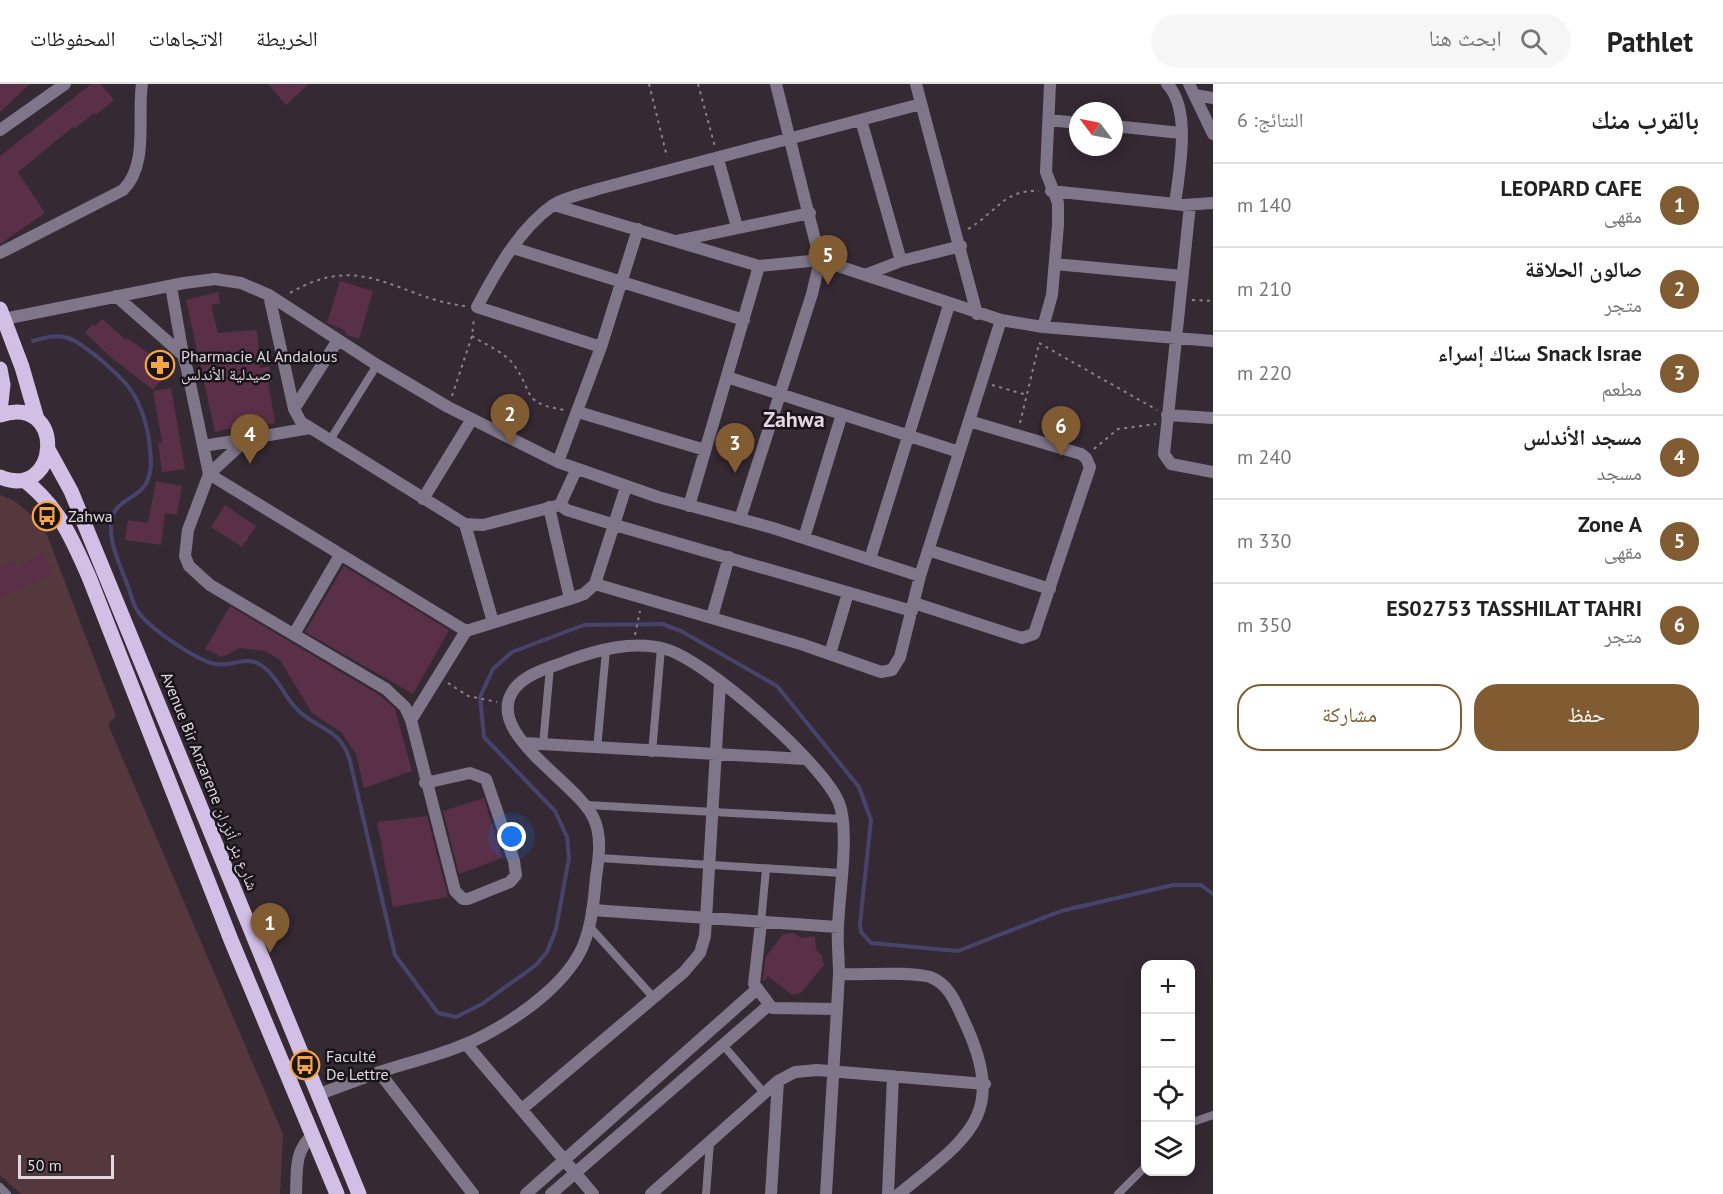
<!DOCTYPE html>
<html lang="ar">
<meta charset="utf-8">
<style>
body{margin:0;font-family:"PT Sans","Noto Naskh Arabic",sans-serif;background:#f6f6f6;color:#222;direction:rtl}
.controls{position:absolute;right:18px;bottom:18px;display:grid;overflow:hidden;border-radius:12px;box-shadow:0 3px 15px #0003}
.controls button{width:54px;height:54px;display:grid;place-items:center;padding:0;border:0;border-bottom:2px solid #e0e0e0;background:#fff;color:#222;font:30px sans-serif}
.compass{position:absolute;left:1069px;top:18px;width:54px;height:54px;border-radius:50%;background:#fff;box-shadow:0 3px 15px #0003;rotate:302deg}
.scale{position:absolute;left:18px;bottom:15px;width:96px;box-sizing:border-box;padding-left:6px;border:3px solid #e0d8e0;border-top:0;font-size:16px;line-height:21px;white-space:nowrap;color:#e0d8e0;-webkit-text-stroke:4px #191419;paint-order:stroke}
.you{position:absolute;left:512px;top:753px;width:21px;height:21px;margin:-15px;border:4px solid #fff;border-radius:50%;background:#1a73e8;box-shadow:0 0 0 9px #1a73e833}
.badge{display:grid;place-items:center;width:39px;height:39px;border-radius:50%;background:#815c32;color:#fff;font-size:20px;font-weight:700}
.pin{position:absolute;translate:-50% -50px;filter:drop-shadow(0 2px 3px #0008)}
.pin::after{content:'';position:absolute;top:32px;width:21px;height:18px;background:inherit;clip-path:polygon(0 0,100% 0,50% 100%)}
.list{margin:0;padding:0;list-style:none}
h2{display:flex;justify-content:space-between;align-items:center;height:78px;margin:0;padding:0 24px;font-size:26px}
h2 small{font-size:20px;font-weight:400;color:#767676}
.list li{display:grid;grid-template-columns:39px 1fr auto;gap:18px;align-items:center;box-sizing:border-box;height:84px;padding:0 24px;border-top:2px solid #e0e0e0}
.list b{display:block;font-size:22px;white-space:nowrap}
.list p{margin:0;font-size:20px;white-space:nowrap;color:#767676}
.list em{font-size:20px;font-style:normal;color:#767676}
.actions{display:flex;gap:12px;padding:18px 24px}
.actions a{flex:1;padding:14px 0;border:2px solid #815c32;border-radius:24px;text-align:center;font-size:21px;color:#815c32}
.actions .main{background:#815c32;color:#fff}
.icon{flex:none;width:33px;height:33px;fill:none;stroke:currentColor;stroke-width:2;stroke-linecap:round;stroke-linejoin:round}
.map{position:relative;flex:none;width:1213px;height:1110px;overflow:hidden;direction:ltr}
header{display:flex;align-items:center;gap:36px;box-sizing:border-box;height:84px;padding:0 30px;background:#fff;border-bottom:2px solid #e0e0e0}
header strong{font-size:28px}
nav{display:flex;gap:33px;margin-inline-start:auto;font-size:21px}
.search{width:420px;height:54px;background:#f6f6f6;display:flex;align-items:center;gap:15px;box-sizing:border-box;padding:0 21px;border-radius:33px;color:#767676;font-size:22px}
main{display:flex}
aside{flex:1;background:#fff}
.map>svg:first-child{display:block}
.green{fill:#54383d}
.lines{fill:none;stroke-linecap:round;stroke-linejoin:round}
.stream{stroke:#47446c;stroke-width:4}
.building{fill:#593047}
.path{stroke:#8c828c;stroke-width:2;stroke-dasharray:3 4.5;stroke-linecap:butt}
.lane{stroke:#7f7689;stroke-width:8}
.street{stroke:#7f7689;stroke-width:12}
.primary{stroke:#d2bfe6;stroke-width:15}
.labels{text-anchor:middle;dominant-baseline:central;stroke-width:5;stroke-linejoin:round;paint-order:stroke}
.poi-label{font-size:16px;fill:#e0d8e0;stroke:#191419;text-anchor:start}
.street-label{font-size:16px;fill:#e0d8e0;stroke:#191419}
.district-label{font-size:22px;font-weight:bold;fill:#e4d4e4;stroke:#191419}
</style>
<header>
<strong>Pathlet</strong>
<div class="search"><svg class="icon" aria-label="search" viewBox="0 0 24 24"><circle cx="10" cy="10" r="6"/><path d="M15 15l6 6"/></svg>ابحث هنا</div>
<nav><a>الخريطة</a><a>الاتجاهات</a><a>المحفوظات</a></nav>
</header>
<main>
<aside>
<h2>بالقرب منك<small>النتائج: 6</small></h2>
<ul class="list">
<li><span class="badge">1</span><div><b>LEOPARD CAFE</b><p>مقهى</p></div><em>140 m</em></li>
<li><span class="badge">2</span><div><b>صالون الحلاقة</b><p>متجر</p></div><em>210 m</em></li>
<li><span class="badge">3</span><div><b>Snack Israe سناك إسراء</b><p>مطعم</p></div><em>220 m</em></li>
<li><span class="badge">4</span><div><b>مسجد الأندلس</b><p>مسجد</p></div><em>240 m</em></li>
<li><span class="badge">5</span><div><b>Zone A</b><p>مقهى</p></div><em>330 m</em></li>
<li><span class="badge">6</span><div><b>ES02753 TASSHILAT TAHRI</b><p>متجر</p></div><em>350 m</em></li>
</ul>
<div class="actions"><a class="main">حفظ</a><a>مشاركة</a></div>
</aside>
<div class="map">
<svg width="1213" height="1110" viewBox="0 0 1213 1110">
<rect width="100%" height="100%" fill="#352934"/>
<path class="green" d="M0,411c20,5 35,24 47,40l69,181 -8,8 175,410 -3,60h-259l-21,-19z"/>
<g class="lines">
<path class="stream" d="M33,257c10,-3 20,-6 31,-4 12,2 21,11 31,18 33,27 47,42 54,85 1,12 4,25 0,36 -6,26 -39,20 -38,52 0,21 11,41 18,61 2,6 4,15 8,21 10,17 59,50 78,54 15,3 30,-8 44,0 15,8 24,29 35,42 21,25 45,18 56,55l45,194 43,58 18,4 26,-13 54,-39 11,-13 9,-23 13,-71 -2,-21 -12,-26 -71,-74 -4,-40 13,-28 19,-17 72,-27 78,-1 19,7 96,55 82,101 12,33 -11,104 1,8 10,11 87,8 103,-40 112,-26h28l12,9"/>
</g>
<path class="building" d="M0,0h30l-30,28z
M91,0h10l13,16 -18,15 -2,-2 -20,16 -1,-2 -55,45 27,41 -45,31v-88z
M268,0h41l-23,21z
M340,197l33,10 -14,48 -13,-4 -1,-5 -18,-7z
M218,208l2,11 -9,2 7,28 39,-3 3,38 9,-2 3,16h-4l7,41 -18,3v-4l-42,10 -29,-132z
M102,235l24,21 1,-2 27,19 3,-3 15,11 -19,25 -41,-32 -27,-25 7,-9 3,2z
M171,304l14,81 -23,3 -4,-29 4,-1 -9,-51z
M156,397l26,5 -5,29 -12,-2 -4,32 -36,-5 3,-20 20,3z
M225,421l31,21 -14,21 -31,-20z
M43,470l10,19 -53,25v-31l13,-6 4,7z
M344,482l105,64 -36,64 -108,-62z
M230,522l151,90 14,13 17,62 -48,17 -8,-34 -15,-22 -29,-19 -32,-53 -15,-9 -25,-3 -18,9 -17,-8z
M484,714l18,60 -43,16 -16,-63z
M427,732l21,81 -55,10 -16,-85z
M794,849l7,5 14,-2 1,14 6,5 2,10 -23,28 -9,2 -24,-19 -5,6 2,-24 18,-24z"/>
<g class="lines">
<path class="path" d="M649,0l18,73
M698,0l17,63
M968,145c29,-17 36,-40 71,-38
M290,209c73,-43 107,5 175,13
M1192,216l21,1
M472,252c12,8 34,17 42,29 21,30 7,38 51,45
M1039,259l118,67
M992,301l35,10
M452,312l20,-60 2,-18
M1020,339l19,-79
M1094,365l24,-20 38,-5
M635,551l5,-24
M448,599l20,13 29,6"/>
<path class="lane" d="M330,356l47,-75
M543,661l7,-78
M597,665l9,-99
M652,669l9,-105
M587,721l255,14
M599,774l242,15
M761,839l5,-54
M589,842l65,72
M723,961l41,48
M1190,1039l23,-8
M0,1103l7,7
M706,1110l4,-52
M1118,1110l28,-28"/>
<path class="street" d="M916,0l61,230
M1167,0c25,25 12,88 8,120
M1189,0l24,50
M1195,11l18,3
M861,36l40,141
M1049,36l29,3
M1114,42l67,7
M0,46l65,-46
M718,75l19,68
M1051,107l133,14 29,-2
M554,121l205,61 61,-6 181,60 42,7 170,14
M1190,121l-26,249 7,10 42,8
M676,157l134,-28
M513,164l231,72
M0,169l123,-63c26,-26 14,-72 19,-106
M1055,180l127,12
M865,191l36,-14 60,-15
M171,202l12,69
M269,211l25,114 7,13 164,102 18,1 77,-20 7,5 48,15 297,86
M116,212l67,59 4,14 22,105 -21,56 -3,26 4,10 21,19 176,104 19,18 6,13 44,171 8,8h5l42,-17 6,-7 -2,-14 -28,-82 -16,-6 -45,10
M4,235l180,-36 31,-4 26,4 28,12 108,70 71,42 110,55 100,35 115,31 147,48
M1043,243l9,-32 6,-70v-22l-12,-31 4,-88
M601,263l-124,-40c19,-36 42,-78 76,-102 13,-8 30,-11 45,-16l323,-85
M727,293l232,75
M294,325l44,-69
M578,328l127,38
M1167,331l46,3
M310,344l-63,11 -38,35 257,157
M203,362l43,-7
M558,378l43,-115 37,-118
M423,415l49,-80
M560,421l16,-35
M689,422l70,-240
M549,423l21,92
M740,435l72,-225 8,-34 -44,-176
M465,440l28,98
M804,454l38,-124
M928,466l122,39
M870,475l79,-254
M595,500l206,60 80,28 11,-2 8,-13 20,-81 81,-256
M914,519l108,35 12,-4 56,-167 -4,-9 -5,-4 -112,-33
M712,533l17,-60
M294,550l46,-79
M830,570l18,-61
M411,636l55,-89 104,-32 14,-5 11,-10 31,-97
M524,659l281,16
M592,826l246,17
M761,839l-7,61 18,24 65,1 2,-35
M466,960l127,150
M379,988l94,122
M317,1011c24,-9 48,-18 72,-26 36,-11 73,-20 105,-39 32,-18 74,-49 89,-84 9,-22 11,-46 13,-69 3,-20 6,-40 -2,-58 -16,-37 -114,-87 -79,-131 12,-15 34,-20 52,-27 30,-11 66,-21 98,-12 40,10 159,115 174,154 11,27 0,92 -1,124 -1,15 1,31 1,47 24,1 70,-3 91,3 20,7 27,29 35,46 43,93 3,114 -66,171
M522,1025l162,-137 16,-19 5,-17 15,-253
M296,1110c1,-22 -2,-44 17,-59
M526,1110l230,-204
M551,1110l218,-189
M651,1110l127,-113 17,-9 22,-2 168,14
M771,1110l7,-113
M826,1110l11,-185
M888,1110l5,-118"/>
<path class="primary" d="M0,225l22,58 15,52
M0,285l3,16 -3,26
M0,331c67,-22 60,87 0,62
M49,367l22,40 288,703
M24,396c34,26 48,58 65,97l142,363 106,254"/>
</g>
<defs>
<g id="pharmacy-ring" transform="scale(1.5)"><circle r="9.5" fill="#191419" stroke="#f5a345" stroke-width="1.5"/><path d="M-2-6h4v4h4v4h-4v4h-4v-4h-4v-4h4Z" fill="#f5a345"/></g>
<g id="bus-ring" transform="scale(1.5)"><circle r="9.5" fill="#191419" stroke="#f5a345" stroke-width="1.5"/><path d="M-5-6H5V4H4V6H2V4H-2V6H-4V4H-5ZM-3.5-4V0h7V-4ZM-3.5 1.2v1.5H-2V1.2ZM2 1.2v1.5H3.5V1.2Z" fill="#f5a345"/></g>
</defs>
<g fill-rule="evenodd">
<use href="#pharmacy-ring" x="160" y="281"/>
<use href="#bus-ring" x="47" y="432"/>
<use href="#bus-ring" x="305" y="981"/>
</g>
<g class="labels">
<g class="poi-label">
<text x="181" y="272">Pharmacie Al Andalous<tspan x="181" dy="18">صيدلية الأندلس</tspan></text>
<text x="68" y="432">Zahwa</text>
<text x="326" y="972">Faculté<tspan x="326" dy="18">De Lettre</tspan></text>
</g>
<g class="street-label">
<text transform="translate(210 697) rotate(68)">Avenue Bir Anzarene شارع بئر أنزران</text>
</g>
<g class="district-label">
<text x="794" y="335">Zahwa</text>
</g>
</g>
</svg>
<div class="controls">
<button>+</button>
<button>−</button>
<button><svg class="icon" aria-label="locate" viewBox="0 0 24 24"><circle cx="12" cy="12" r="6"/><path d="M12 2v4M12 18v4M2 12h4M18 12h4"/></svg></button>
<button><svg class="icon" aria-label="layers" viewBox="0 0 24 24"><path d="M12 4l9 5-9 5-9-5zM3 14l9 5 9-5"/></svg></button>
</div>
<svg class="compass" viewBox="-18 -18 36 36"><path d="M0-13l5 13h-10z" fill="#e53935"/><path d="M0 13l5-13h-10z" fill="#767676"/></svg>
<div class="scale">50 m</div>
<div class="you"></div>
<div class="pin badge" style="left:270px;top:869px">1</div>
<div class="pin badge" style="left:510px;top:360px">2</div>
<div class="pin badge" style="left:735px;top:389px">3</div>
<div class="pin badge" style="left:250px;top:380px">4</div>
<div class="pin badge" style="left:828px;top:201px">5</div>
<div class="pin badge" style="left:1061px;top:372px">6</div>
</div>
</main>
